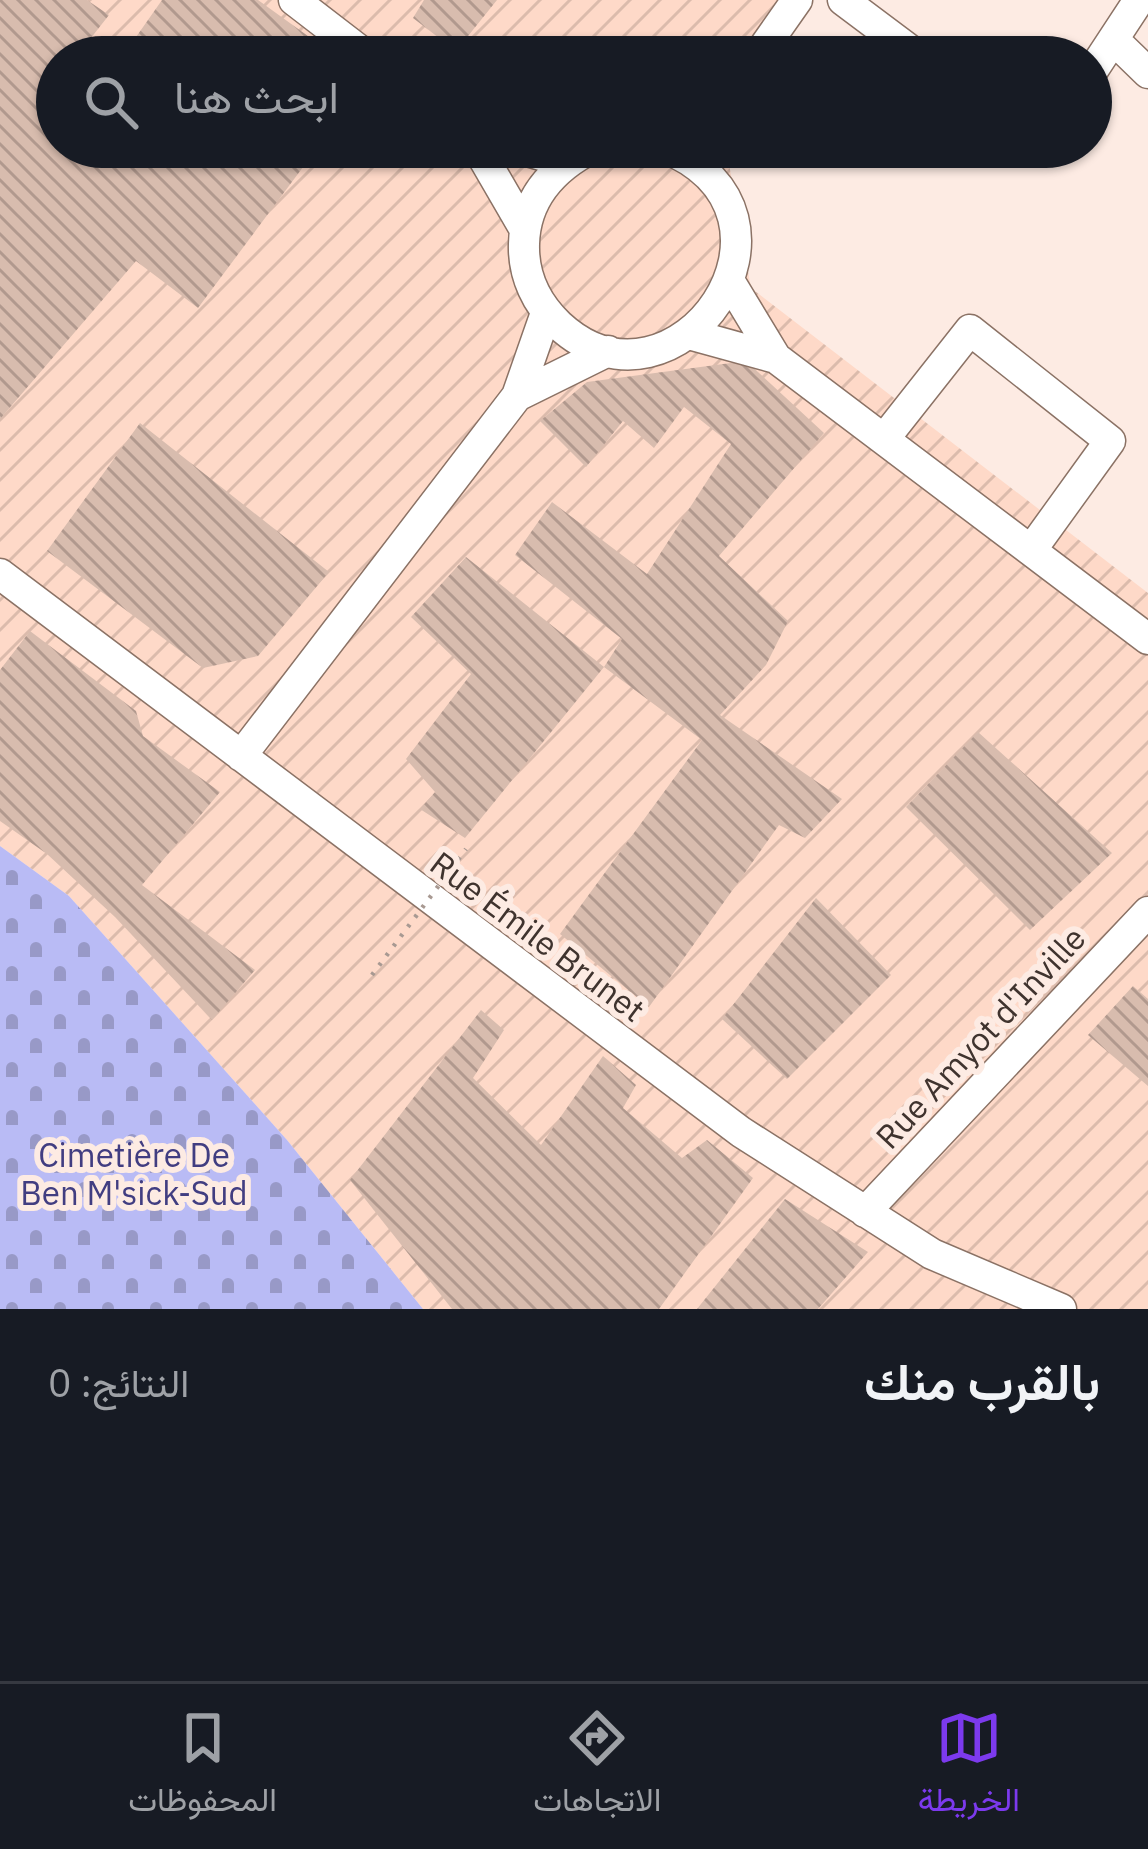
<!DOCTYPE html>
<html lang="ar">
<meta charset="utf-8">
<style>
body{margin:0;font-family:"IBM Plex Sans",Vazirmatn,sans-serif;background:#242831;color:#f1f3f6;direction:rtl}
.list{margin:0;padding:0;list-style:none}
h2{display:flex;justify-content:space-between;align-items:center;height:156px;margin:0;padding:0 48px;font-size:51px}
h2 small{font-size:39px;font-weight:400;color:#9ea1a6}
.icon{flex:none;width:66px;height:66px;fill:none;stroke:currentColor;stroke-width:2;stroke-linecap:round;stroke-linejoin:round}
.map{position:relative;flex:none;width:1148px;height:1309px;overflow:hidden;direction:ltr}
.search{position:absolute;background:#171b24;box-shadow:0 3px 9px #0004;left:36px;right:36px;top:36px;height:132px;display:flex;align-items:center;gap:30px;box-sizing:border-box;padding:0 42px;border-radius:66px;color:#9ea1a6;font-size:45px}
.sheet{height:372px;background:#171b24}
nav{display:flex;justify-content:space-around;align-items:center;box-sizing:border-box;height:168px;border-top:3px solid #363941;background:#171b24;font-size:33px;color:#9ea1a6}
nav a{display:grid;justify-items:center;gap:6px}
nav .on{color:#7c3aed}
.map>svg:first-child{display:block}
.industrial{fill:url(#industrial-furrows)}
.cemetery{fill:url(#cemetery-stones)}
.building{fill:url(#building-back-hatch)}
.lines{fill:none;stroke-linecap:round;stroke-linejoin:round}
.minor-casing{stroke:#8b7265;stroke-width:33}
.minor{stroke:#fff;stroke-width:30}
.path-bridge{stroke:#a89992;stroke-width:4.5;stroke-dasharray:3 9;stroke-linecap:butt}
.labels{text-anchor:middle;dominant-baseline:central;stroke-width:12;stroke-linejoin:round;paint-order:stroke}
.street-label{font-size:33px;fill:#3f332e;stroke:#fdebe3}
.park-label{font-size:33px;fill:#413d81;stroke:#fdebe3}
</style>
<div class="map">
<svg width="1148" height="1309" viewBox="0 0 1148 1309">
<defs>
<pattern id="industrial-furrows" width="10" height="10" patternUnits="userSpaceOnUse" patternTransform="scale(3)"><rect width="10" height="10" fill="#fed9c8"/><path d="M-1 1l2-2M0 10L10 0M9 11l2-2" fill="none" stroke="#dbbbac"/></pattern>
<pattern id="cemetery-stones" width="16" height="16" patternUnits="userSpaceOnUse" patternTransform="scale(3)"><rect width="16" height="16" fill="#b9bbf5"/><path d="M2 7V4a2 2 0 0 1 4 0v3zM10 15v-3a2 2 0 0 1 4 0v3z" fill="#9899c7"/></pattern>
<pattern id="building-back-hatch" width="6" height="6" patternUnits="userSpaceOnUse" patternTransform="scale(3)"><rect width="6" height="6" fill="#d8bcae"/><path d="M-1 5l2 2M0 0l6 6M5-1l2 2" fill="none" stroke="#b1998e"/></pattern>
</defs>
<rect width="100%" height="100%" fill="#fdebe3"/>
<path class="industrial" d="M0,0h807l-41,57h-709v90h669l25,141 397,305v716h-725l-136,-169 -218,-244 -69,-50z"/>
<path class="cemetery" d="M0,846l69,50 218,244 136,169h-423z"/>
<path class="building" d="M0,0h87l22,15 -33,42h-19v90h261l-120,161 -62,-47 -136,158z
M162,0h96l79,57h-215z
M424,0h73l-41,51 -43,-33z
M746,361l78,72 -105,123 69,65 -22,44 -46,50 122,84 -37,39 -26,-13 -130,182 -89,-73 142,-194 -98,-73 -139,171 -45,-29 15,-17 -29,-33 65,-85 -60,-57 55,-60 138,110 18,-28 -107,-84 37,-53 95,72 84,-130 -47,-37 -30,41 -31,-27 -37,46 -46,-46 47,-39z
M140,423l189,149 -71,84 -55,12 -156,-117z
M30,631l106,80 7,25 77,56 -78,93 113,85 -43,50 -97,-103 -68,-63 -47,-33v-151z
M978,732l134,121 -82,77 -124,-123z
M816,898l75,77 -104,104 -65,-60z
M1133,986l15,13v87l-60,-51z
M481,1010l23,20 -31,48 68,67 62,-89 33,29 -13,23 59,50 25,-18 46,38 -94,131h-207l-102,-129z
M785,1199l83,53 -50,57h-121z"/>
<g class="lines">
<g class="minor-casing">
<path id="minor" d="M294,0l74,57
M843,0l76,57
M1114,40l34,33
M757,57l40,-57
M1091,73l48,-73
M477,147l47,81
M514,147l50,15
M594,147c-40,20 -69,50 -70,97 -1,32 13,60 35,81 117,108 270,-111 104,-178
M730,282l46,76 372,281
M689,334l87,24
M517,396l91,-45
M884,439l86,-109 140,111 -78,108
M0,574l741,558 191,122 129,55
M241,756l276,-360 29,-83
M865,1212l283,-300"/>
</g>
<use href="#minor" class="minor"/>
<path class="path-bridge" d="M372,975l94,-126"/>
</g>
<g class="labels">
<g class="street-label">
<text transform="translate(538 936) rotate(37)">Rue Émile Brunet</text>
<text transform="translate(980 1037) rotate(-47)">Rue Amyot d'Inville</text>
</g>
<g class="park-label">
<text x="134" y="1154">Cimetière De<tspan x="134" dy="38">Ben M'sick-Sud</tspan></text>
</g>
</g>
</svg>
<div class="search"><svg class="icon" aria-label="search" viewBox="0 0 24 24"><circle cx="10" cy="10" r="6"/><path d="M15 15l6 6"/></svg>ابحث هنا</div>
</div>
<section class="sheet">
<h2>بالقرب منك<small>النتائج: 0</small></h2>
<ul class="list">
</ul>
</section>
<nav>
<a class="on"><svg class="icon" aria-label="map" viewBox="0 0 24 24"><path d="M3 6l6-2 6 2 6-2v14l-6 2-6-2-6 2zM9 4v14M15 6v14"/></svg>الخريطة</a>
<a><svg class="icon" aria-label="directions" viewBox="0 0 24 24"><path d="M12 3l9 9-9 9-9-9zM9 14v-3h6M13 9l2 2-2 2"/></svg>الاتجاهات</a>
<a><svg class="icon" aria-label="saved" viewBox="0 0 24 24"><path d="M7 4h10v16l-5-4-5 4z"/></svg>المحفوظات</a>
</nav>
